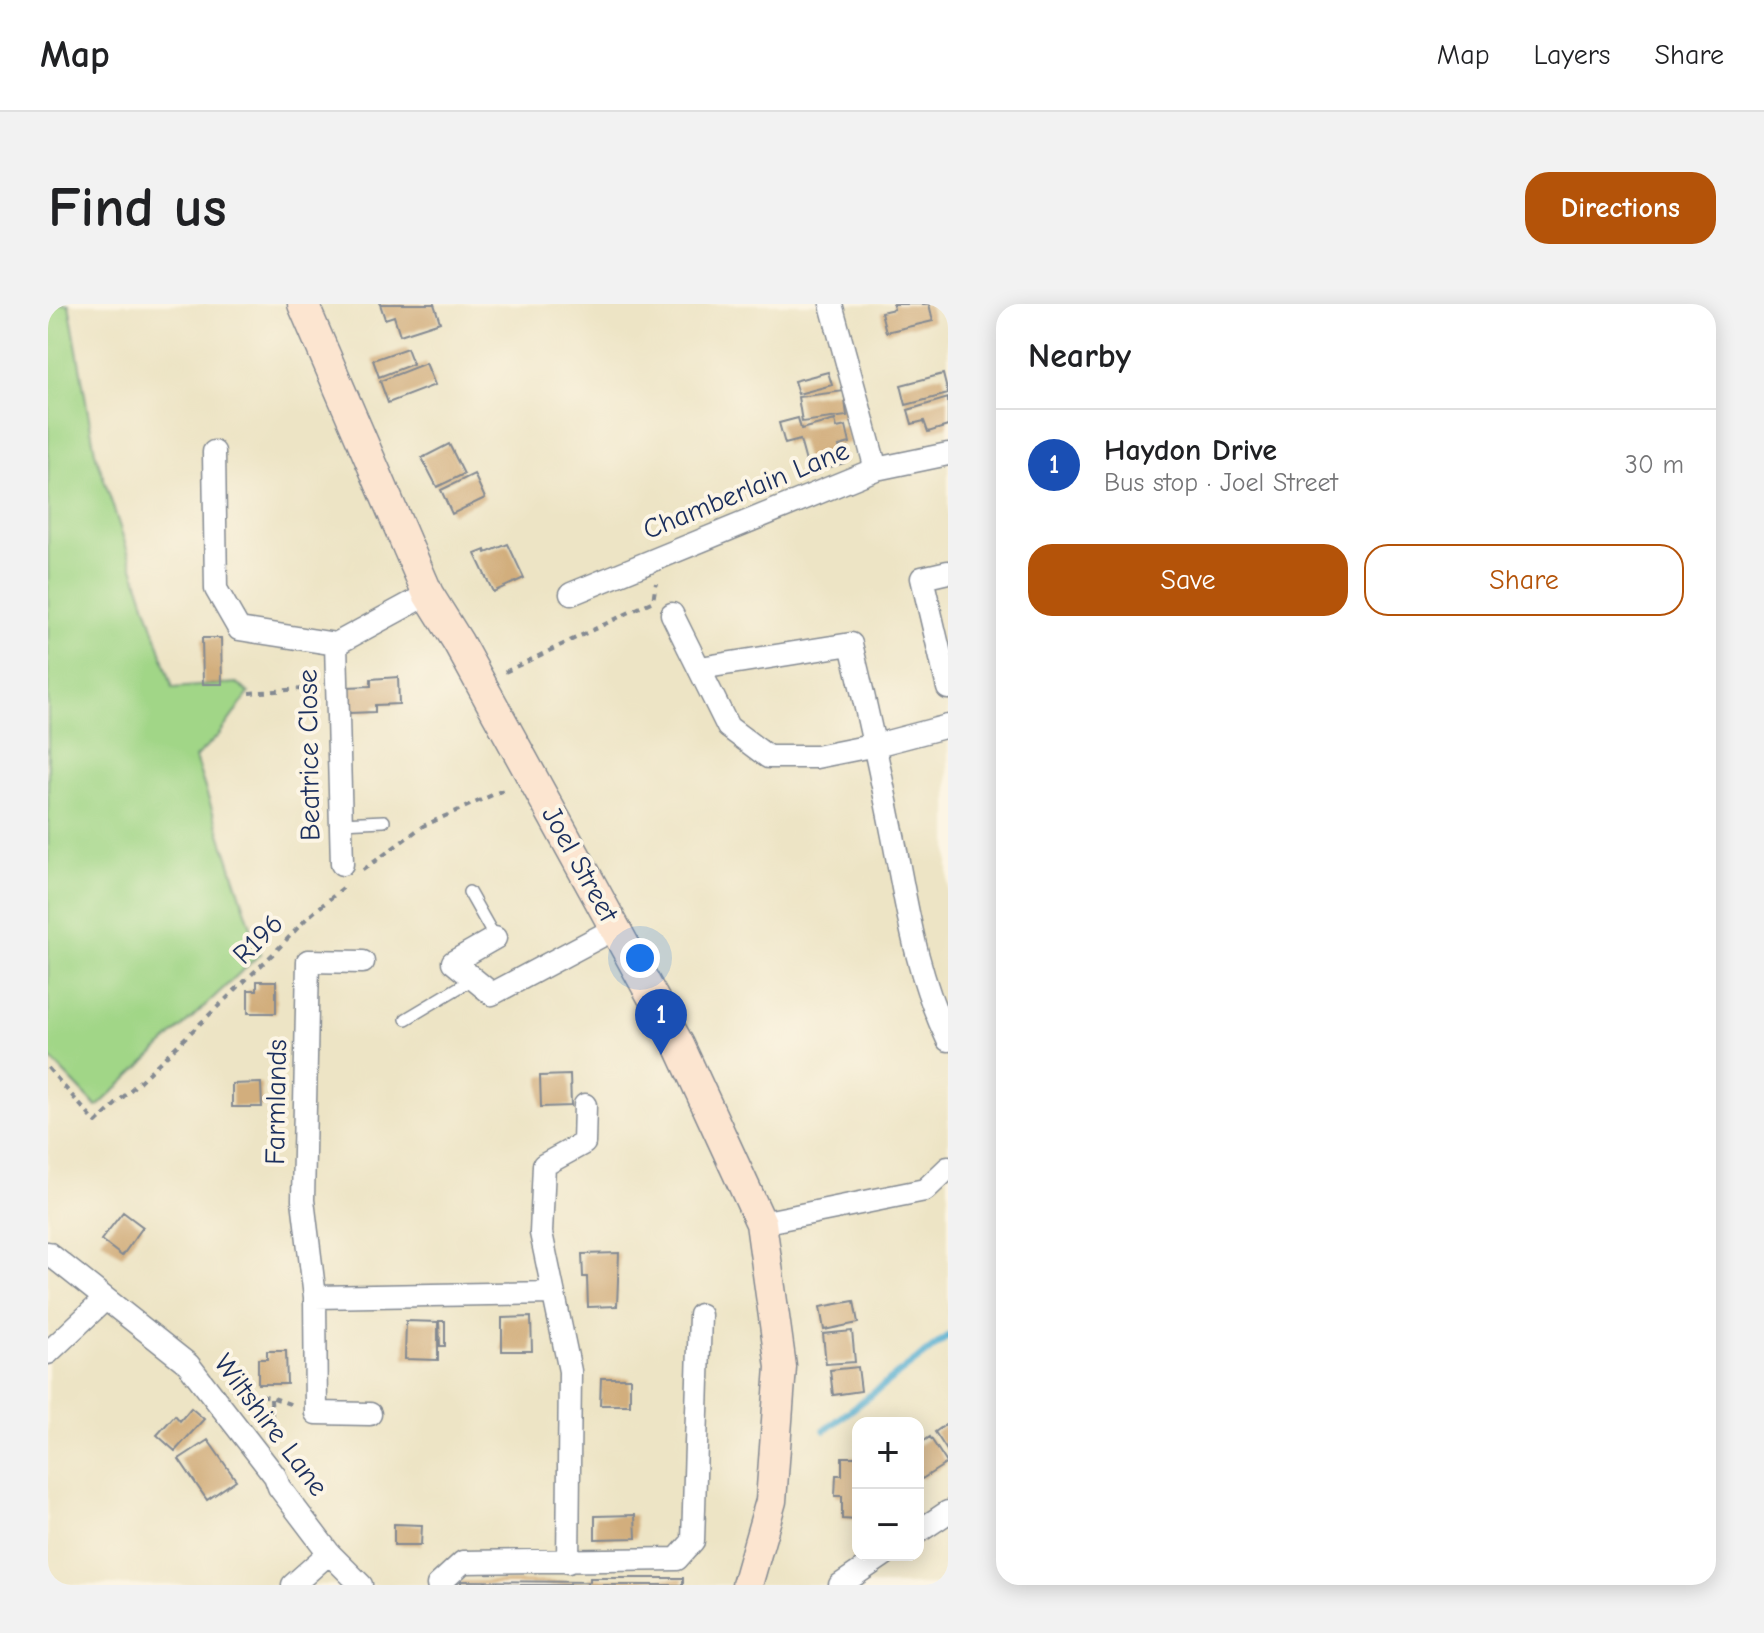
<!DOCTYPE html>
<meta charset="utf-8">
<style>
body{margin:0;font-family:"Comic Neue",sans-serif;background:#f2f2f2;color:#202124}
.controls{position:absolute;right:24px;bottom:24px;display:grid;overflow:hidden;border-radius:16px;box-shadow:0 4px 20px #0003}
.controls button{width:72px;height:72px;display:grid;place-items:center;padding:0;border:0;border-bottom:2px solid #e0e0e0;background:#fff;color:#202124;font:40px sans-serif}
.you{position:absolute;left:592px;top:654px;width:28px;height:28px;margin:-20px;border:6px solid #fff;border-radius:50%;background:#1a73e8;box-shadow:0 0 0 12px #1a73e833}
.badge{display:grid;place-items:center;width:52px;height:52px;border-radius:50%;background:#b45309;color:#fff;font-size:26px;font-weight:700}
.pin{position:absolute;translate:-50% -66px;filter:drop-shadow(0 2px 4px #0008)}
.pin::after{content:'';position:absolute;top:42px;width:28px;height:24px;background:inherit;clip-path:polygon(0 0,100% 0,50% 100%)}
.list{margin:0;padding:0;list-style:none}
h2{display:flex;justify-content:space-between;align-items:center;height:104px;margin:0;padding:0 32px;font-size:34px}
h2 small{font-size:26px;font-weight:400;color:#757577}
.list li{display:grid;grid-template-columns:52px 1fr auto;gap:24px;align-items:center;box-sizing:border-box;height:112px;padding:0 32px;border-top:2px solid #e0e0e0}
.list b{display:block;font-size:30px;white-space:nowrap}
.list p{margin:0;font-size:26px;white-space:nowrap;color:#757577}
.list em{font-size:26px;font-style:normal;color:#757577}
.actions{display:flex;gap:16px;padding:24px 32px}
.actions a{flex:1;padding:18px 0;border:2px solid #b45309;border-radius:24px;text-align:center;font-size:28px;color:#b45309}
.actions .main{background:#b45309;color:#fff}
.map{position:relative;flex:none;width:900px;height:1281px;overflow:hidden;border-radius:24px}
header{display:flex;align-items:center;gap:48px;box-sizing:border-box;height:112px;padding:0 40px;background:#fff;border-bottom:2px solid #e0e0e0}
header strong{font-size:38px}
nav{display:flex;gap:44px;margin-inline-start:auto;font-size:28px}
.intro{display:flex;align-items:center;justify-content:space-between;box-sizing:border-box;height:192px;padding:0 48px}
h1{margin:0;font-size:56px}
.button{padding:20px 36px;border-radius:24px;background:#b45309;color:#fff;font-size:28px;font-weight:700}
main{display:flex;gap:48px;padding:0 48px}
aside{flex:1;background:#fff;border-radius:24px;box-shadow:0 4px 20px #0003}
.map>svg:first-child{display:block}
.green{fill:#a1d687;stroke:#5e8272;stroke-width:2}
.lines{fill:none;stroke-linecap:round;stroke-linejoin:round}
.stream{stroke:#54afd2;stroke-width:7}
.building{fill:#d2ae7d}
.service-casing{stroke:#848a92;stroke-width:14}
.minor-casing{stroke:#848a92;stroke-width:25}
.secondary-casing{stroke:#848a92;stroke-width:33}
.path{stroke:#848a92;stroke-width:4;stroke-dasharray:6 6;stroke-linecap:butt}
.service{stroke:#fff;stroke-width:11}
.minor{stroke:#fff;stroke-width:22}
.secondary{stroke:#fce5d0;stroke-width:30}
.labels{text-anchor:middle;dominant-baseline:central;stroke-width:8;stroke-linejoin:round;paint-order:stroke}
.street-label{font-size:28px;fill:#1b2f5e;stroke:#fcf5e5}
</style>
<header>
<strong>Map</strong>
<nav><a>Map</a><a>Layers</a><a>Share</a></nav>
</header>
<div class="intro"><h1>Find us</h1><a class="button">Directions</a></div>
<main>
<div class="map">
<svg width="900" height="1281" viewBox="0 0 900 1281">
<rect width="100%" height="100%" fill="#fcf5e5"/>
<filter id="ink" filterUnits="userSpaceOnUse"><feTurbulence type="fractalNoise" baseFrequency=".0125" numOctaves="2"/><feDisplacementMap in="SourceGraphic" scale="16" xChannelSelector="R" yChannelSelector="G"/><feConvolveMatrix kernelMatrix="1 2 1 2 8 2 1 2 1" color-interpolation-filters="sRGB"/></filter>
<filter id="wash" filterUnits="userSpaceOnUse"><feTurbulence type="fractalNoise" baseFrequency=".006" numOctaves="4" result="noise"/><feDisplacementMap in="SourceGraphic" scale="32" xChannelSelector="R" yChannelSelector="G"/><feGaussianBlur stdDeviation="1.8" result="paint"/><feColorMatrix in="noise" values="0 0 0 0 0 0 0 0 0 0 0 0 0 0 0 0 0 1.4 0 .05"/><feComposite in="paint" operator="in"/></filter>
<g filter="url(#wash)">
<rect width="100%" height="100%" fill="#ede4c5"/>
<path class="green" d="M0,0h21l26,148 78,236 64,-5 12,10 -31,43 -23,22 65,196 -163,153 -49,-51z"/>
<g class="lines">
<path class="stream" d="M777,1126l123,-94"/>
</g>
<g id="blocks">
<path class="building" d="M332,0h54l6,18 -40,13 -6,-19 -9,3z
M845,0h36l4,17 -47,11 -5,-20 13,-3z
M359,44l6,16 -34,13 -6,-17z
M378,59l9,22 -47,18 -8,-22z
M780,68l4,13 -34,9 -4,-13z
M895,70l5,20 -42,11 -5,-20z
M796,87l3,25 -45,6 -4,-25z
M900,94v28l-20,6 -4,-11 -12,3 -4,-14z
M750,114l3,11 34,-9 2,8 9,-2 4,17 -11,3 5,17 -35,10 -9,-33 -15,4 -6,-21z
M401,140l15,30 -27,13 -15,-29z
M426,170l11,24 -33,16 -11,-24z
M460,240l16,34 -31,14 -18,-38 10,-4 1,3z
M154,334h19l1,46h-19z
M350,373l1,27 -24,1v7l-26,1 -2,-26 24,-1v-7z
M209,677h19v32h-28v-23h9z
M522,771l1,31 -30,1 -1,-31z
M213,779l1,24h-30v-23z
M75,908l20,15 -21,29 -21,-16z
M571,949l-2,53 -29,1 -1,-30h-4l-1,-23z
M806,997l4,22 -34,7 -4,-23z
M483,1013l1,34h-30v-33z
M358,1017l32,1v38l-33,-1z
M391,1017h6v25h-5z
M804,1027l3,31 -29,2 -3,-30z
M219,1047h19l1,33h-29v-25h9z
M810,1063l3,24 -28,4 -3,-25z
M553,1074h29v27h-30z
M143,1104l13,11 -29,32 -18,-16 18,-20 5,6z
M900,1119v29l-13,-20z
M882,1133l17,26 -25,16 -4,-6v-28z
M160,1136l28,40 -29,20 -28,-41z
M794,1153h16v63l-16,-1v-23h-7l1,-21h6z
M587,1211l1,23 -41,1v-23z
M346,1220l28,1 -1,20h-27z
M542,1274h93v7h-222v-4l129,1z"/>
</g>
</g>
<g filter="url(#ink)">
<use href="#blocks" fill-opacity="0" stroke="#848a92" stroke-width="2"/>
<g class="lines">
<g class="service-casing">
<path id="service" d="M293,519l43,-2
M421,588l26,46
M358,715l67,-40"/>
</g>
<g class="minor-casing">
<path id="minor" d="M783,0l45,165
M166,148l2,137 23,40 97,15 92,-50
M900,268l-26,6 26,110
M523,290l305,-125 72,-15
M624,310l56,113 40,30h48l60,-12 72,-19
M288,340l6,220
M652,364l151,-24c16,65 30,131 43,197 14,71 22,132 54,199
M447,634l-42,24 39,32 124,-66
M315,658l-55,-1 -5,239 12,97 1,116 54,1
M713,919l164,-33 23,-22
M0,949l140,111 87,112 4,11 50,66 32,32
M267,993l238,-4
M0,1049l57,-54
M870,1228l30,-20
M520,1258l2,-191 -29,-138 3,-68 40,-22 1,-38
M245,1281l36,-32
M390,1281l25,-23 214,-3 16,-18 7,-226
M792,1281l44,-30"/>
</g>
<g class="secondary-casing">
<path id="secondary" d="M255,0l125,290 30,48 221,403 82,178 20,144 -10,134 -24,84"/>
</g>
<path class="path" d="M457,368l148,-71 3,-18
M201,389l66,-5
M315,566l60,-44 85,-38
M0,764l48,55 179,-171 32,-34 37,-31
M190,1087l33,6 24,9
M223,1095l2,39"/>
<use href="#service" class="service"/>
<use href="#minor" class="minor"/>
<use href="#secondary" class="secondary"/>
</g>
</g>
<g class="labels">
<g class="street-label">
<text transform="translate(698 186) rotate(-22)">Chamberlain Lane</text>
<text transform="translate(261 451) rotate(-91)">Beatrice Close</text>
<text transform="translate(532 560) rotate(61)">Joel Street</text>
<text transform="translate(210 635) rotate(-45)">R196</text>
<text transform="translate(228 798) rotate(-89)">Farmlands</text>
<text transform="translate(223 1121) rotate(53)">Wiltshire Lane</text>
</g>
</g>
</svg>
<div class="controls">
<button>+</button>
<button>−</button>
</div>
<div class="you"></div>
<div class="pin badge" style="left:613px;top:751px;background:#1a4fb4">1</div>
</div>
<aside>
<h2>Nearby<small></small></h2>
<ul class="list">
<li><span class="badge" style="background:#1a4fb4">1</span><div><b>Haydon Drive</b><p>Bus stop · Joel Street</p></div><em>30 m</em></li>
</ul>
<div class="actions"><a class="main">Save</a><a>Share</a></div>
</aside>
</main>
